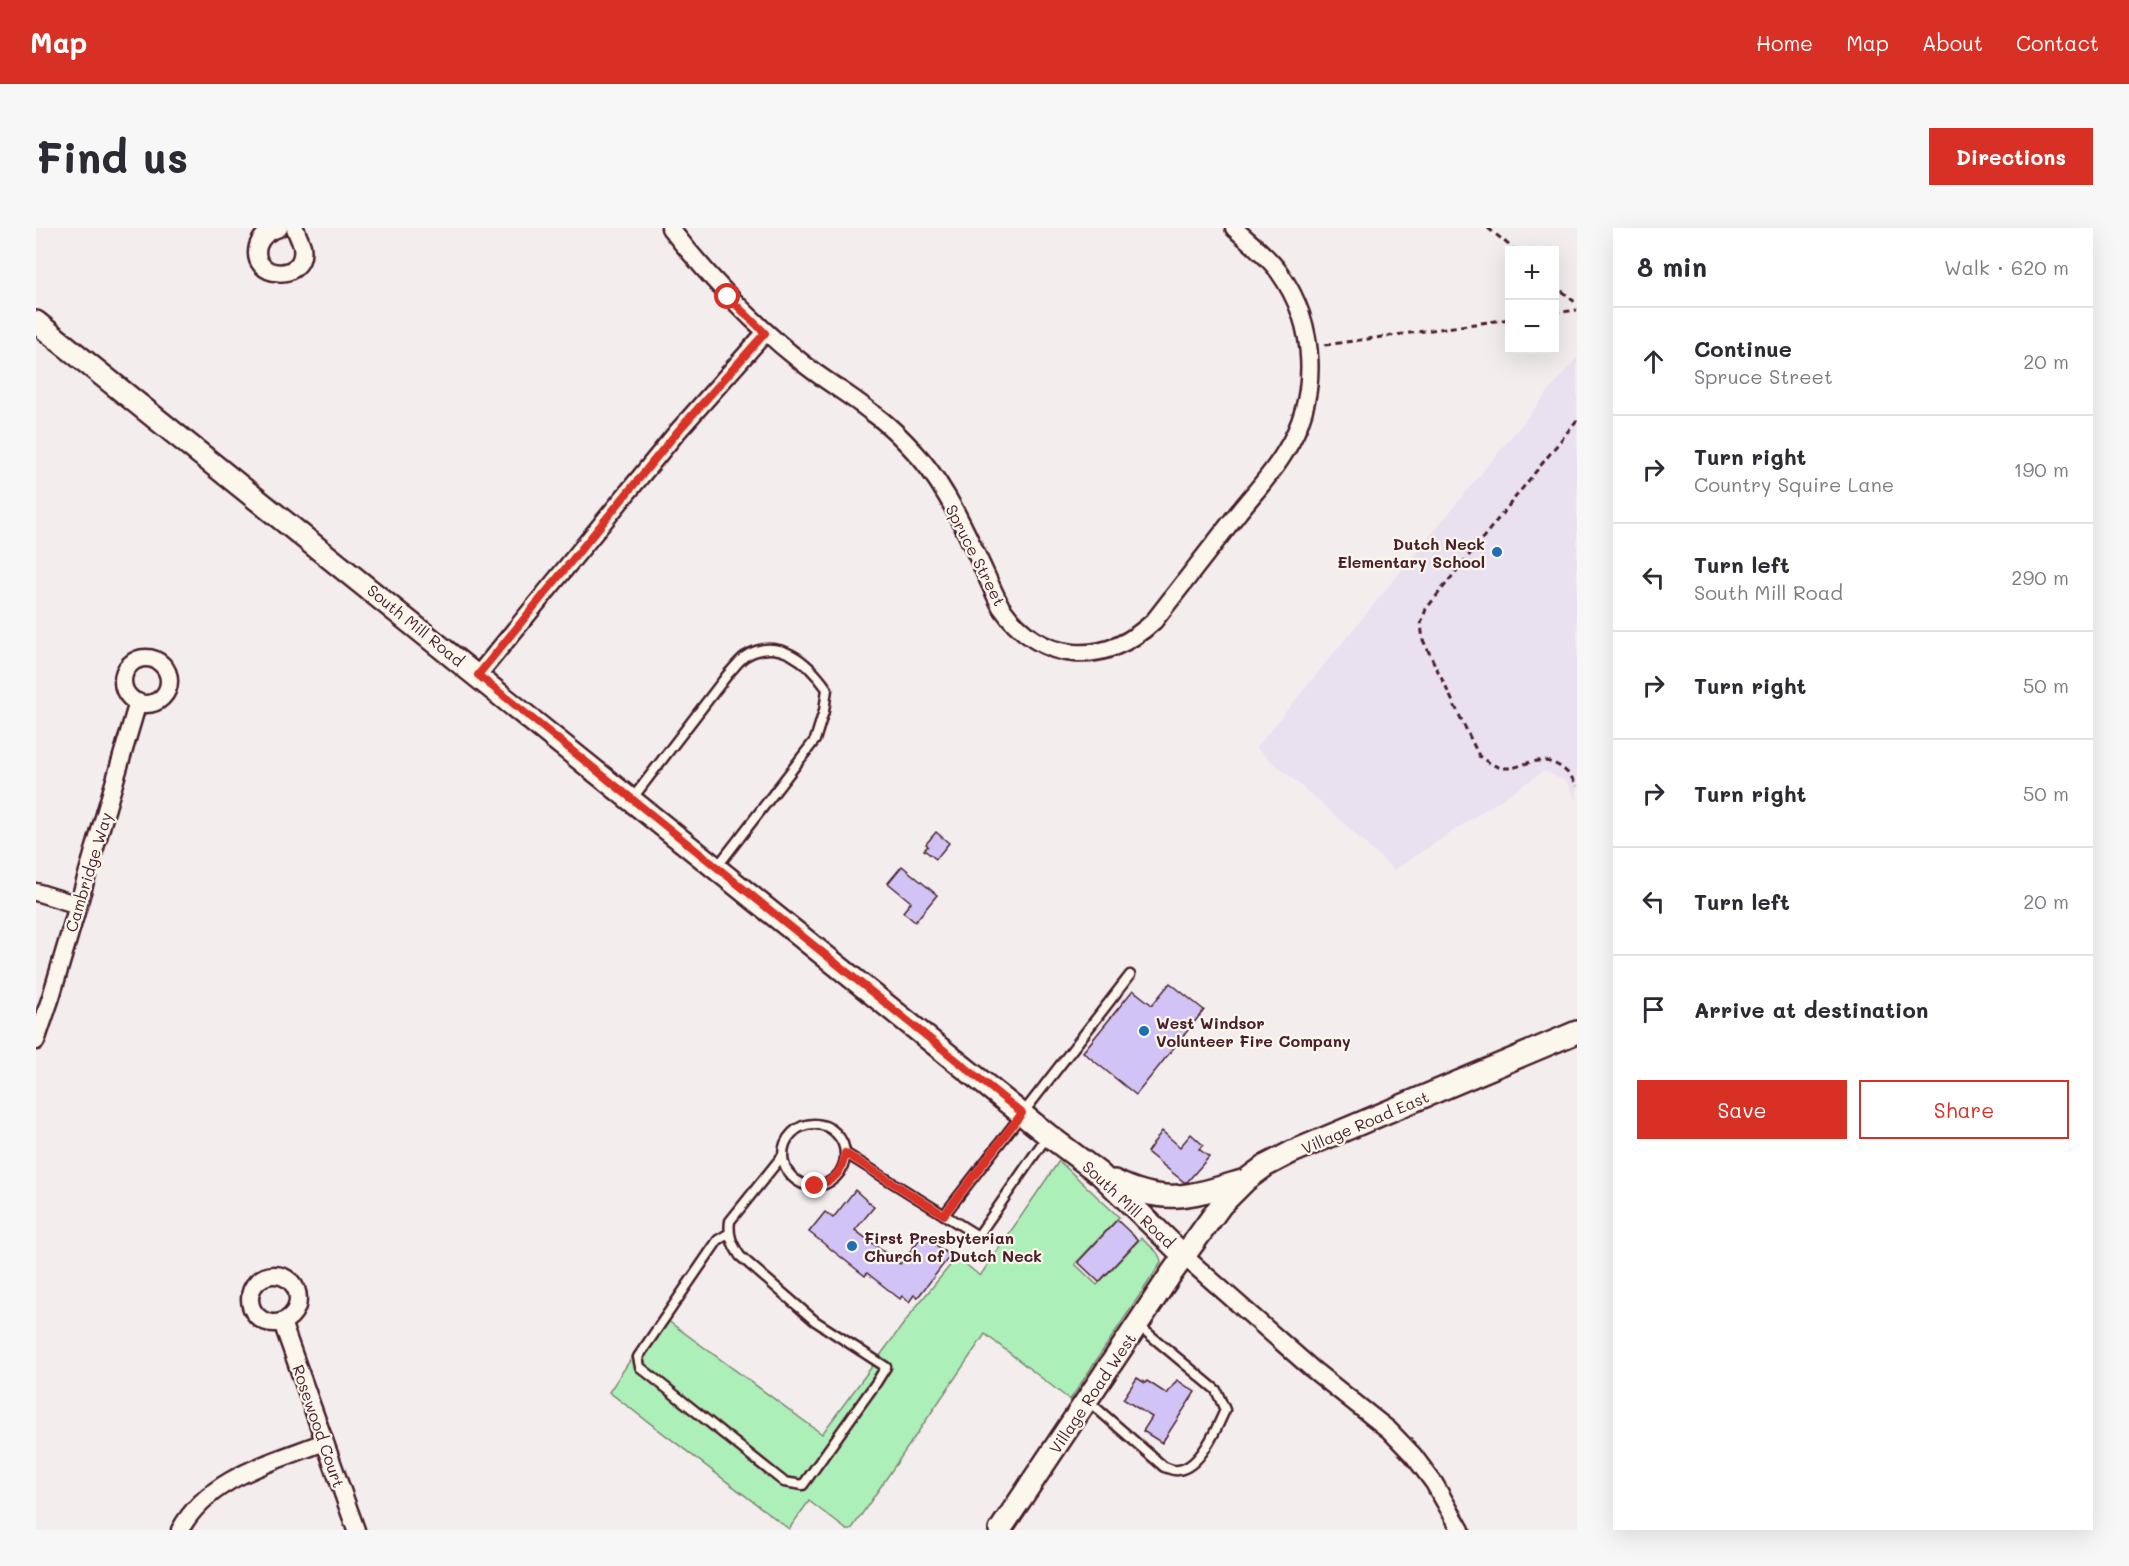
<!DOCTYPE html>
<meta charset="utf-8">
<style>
body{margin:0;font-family:Mali,sans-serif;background:#f7f7f7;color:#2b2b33}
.controls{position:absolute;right:18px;top:18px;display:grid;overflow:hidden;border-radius:0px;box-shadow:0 6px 24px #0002}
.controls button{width:54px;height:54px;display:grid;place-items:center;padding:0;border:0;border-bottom:2px solid #e1e1e2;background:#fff;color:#2b2b33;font:30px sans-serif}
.stop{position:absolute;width:18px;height:18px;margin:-14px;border:4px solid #d93025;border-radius:50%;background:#fff}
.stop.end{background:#d93025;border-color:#fff;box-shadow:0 2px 6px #0008}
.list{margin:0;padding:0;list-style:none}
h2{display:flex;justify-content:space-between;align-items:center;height:78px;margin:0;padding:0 24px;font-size:26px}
h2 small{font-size:20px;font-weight:400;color:#7c7c81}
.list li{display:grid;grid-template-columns:39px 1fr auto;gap:18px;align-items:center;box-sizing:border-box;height:108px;padding:0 24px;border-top:2px solid #e1e1e2}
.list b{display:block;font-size:22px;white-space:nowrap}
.list p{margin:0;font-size:20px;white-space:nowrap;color:#7c7c81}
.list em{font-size:20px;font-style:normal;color:#7c7c81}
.actions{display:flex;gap:12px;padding:18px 24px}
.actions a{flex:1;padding:14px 0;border:2px solid #d93025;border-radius:0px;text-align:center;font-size:21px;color:#d93025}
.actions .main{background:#d93025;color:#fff}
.icon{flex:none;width:33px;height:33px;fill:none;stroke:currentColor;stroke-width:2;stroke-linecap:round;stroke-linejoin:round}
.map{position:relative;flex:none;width:1541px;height:1302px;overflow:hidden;border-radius:0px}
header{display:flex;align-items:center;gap:36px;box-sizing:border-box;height:84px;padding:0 30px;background:#d93025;color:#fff}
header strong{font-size:28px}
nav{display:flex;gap:33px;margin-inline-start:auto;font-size:21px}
.intro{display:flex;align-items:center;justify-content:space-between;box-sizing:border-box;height:144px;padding:0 36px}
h1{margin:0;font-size:42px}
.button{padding:15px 27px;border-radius:0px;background:#d93025;color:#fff;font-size:21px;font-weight:700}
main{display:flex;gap:36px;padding:0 36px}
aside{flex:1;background:#fff;border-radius:0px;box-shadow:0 6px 24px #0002}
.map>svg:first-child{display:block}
.built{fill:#e9e0f0}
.green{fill:#adefb8;stroke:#7c8772;stroke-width:1.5}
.building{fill:#d1c3f5;stroke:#4a1f2b;stroke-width:1.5}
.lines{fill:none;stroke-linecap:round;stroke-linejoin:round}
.service-casing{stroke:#4a1f2b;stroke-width:13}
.minor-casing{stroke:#4a1f2b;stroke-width:21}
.tertiary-casing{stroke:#4a1f2b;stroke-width:26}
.path{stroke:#4a1f2b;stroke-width:3;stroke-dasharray:6 4.5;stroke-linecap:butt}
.service{stroke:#fbf7ec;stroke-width:8}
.minor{stroke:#fbf7ec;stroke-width:16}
.tertiary{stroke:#fbf7ec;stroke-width:21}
.route{stroke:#d93025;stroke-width:8}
.poi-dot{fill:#1f6fb2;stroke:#fbf7ec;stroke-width:2}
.labels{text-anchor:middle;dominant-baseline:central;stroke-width:4.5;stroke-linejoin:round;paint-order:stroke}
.poi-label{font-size:16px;font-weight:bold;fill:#4a1f2b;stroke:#fbf7ec;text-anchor:start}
.street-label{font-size:16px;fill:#4a1f2b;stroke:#fbf7ec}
</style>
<header>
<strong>Map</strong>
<nav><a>Home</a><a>Map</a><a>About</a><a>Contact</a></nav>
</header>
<div class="intro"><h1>Find us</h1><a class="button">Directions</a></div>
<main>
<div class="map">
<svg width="1541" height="1302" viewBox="0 0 1541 1302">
<rect width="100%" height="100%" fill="#f3edee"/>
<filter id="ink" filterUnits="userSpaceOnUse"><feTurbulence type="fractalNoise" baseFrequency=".0167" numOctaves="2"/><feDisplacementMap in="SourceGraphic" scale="12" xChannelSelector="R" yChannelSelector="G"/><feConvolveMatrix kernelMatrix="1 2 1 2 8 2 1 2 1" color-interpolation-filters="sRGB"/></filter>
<g filter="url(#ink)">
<path class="built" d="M1541,129v444l-10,-19 -23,-11 -150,99 -69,-64 -69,-58z"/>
<path class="green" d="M1023,933l60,56 -44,47 22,21 44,-47c7,7 20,14 20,25l-91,137 -85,-66 -134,196h-4l-38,-29 -20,28 -180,-137 51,-77 162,119 94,-127 41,-50 23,19z"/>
<path class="building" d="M900,604l13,11 -13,16 -12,-9 4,-4 -2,-2z
M866,638l35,29 -22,27 -12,-10 8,-10 -23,-19z
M1134,755l34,27 -68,85 -53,-43 50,-62 19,15z
M1126,903l18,16 11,-13 12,11 -4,4 10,8 -22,25h-3l-37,-30z
M819,962l19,17 -19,23 45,34 23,-29 27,21 -32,41 -4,-2 -5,7 -7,-6 -2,3 -33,-26 -2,3 -56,-44 16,-20 8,6z
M1081,992l21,20 -39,42 -21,-20z
M1101,1150l8,5 2,-2 20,13 10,-14 18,12 -33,51 -19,-12 9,-14 -29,-18z"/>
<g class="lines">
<g class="service-casing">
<path id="service" d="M596,571l96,-125c5,-5 10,-12 16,-17 34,-22 64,5 83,32l-3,22 -9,29 -98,127
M747 927a31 31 0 1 1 62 0a31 31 0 1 1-62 0Z
M809,925l133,83 70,-101
M908,987l186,-240
M692,1006l-10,6 -80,117 2,10 144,115 19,3 73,-102 10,-16 -71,-46 -75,-65c-8,-12 -12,-21 -10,-35l53,-66
M1051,1172l77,67c4,1 9,4 14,3 22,-2 39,-42 47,-60l-9,-20 -78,-65"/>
</g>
<g class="minor-casing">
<path id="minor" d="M243,0c-10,3 -18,8 -21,18 -9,34 50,37 44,0 -2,-6 -5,-12 -7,-18
M634,0c40,51 83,96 134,136 21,17 46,31 67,48 19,13 35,30 50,47 35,42 56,99 80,148 40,57 103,61 153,14 28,-36 56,-72 84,-108 16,-20 34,-39 47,-61 35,-55 32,-127 -6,-180 -12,-17 -30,-30 -45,-44
M87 453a23 23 0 1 1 46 0a23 23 0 1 1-46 0Z
M442,447l200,-244 87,-98
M0,664l42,13
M0,813l15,-44 87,-295
M1148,1028l127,112 78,62 24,25 21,28 27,47
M214 1071a24 24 0 1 1 48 0a24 24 0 1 1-48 0Z
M246,1094l74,208
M144,1302c29,-53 91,-67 144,-88"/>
</g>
<g class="tertiary-casing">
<path id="tertiary" d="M0,94l1012,813 52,39 84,82
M1078,953c51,25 77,15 128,0
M964,1302l171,-256 50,-69 25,-25 19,-14 27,-14 285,-120"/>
</g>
<path class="path" d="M1452,0l27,22
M1518,56l23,20
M1518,85l23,-3
M1289,117l185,-26
M1541,192l-151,189 -5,15 2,16 56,116c10,7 18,13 30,12 8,0 15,-5 23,-6 20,-5 36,7 45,24"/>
<use href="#service" class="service"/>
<use href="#minor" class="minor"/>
<use href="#tertiary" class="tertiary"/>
</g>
</g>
<g class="lines" filter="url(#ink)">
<path class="route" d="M692,69l37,36 -87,98 -200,244 544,438 -78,102 -99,-62c-2,19 -11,29 -30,33"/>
</g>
<g class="poi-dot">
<circle cx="1461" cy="324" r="6"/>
<circle cx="1108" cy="803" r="6"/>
<circle cx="816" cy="1018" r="6"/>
</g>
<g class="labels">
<g class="poi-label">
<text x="1449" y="315" text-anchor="end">Dutch Neck<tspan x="1449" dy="18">Elementary School</tspan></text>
<text x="1120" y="794">West Windsor<tspan x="1120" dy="18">Volunteer Fire Company</tspan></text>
<text x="828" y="1009">First Presbyterian<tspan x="828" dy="18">Church of Dutch Neck</tspan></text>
</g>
<g class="street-label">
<text transform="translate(940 327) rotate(63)">Spruce Street</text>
<text transform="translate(380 397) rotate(39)">South Mill Road</text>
<text transform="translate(52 644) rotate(-73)">Cambridge Way</text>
<text transform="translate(1329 894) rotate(-23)">Village Road East</text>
<text transform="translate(1093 976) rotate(43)">South Mill Road</text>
<text transform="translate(1056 1165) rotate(-56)">Village Road West</text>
<text transform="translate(283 1198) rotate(71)">Rosewood Court</text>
</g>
</g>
</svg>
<div class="controls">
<button>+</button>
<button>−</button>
</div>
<div class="stop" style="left:692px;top:69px"></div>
<div class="stop end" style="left:779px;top:958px"></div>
</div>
<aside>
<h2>8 min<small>Walk · 620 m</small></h2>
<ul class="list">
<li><svg class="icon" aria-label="ahead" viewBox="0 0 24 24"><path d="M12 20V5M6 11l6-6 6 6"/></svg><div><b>Continue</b><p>Spruce Street</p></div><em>20 m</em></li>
<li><svg class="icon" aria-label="right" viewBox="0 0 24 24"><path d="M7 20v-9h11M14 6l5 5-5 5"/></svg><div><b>Turn right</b><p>Country Squire Lane</p></div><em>190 m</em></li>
<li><svg class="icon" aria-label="left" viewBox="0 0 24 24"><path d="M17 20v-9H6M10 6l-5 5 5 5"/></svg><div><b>Turn left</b><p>South Mill Road</p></div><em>290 m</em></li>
<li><svg class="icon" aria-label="right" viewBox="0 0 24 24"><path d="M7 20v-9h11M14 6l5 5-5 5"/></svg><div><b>Turn right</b></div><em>50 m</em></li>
<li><svg class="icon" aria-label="right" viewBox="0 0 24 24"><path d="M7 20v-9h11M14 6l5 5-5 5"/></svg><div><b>Turn right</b></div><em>50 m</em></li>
<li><svg class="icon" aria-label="left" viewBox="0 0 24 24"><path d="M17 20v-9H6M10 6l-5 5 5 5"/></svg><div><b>Turn left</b></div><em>20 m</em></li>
<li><svg class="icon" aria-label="arrive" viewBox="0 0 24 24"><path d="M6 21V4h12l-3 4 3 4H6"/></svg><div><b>Arrive at destination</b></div></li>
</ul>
<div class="actions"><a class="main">Save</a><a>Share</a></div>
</aside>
</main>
